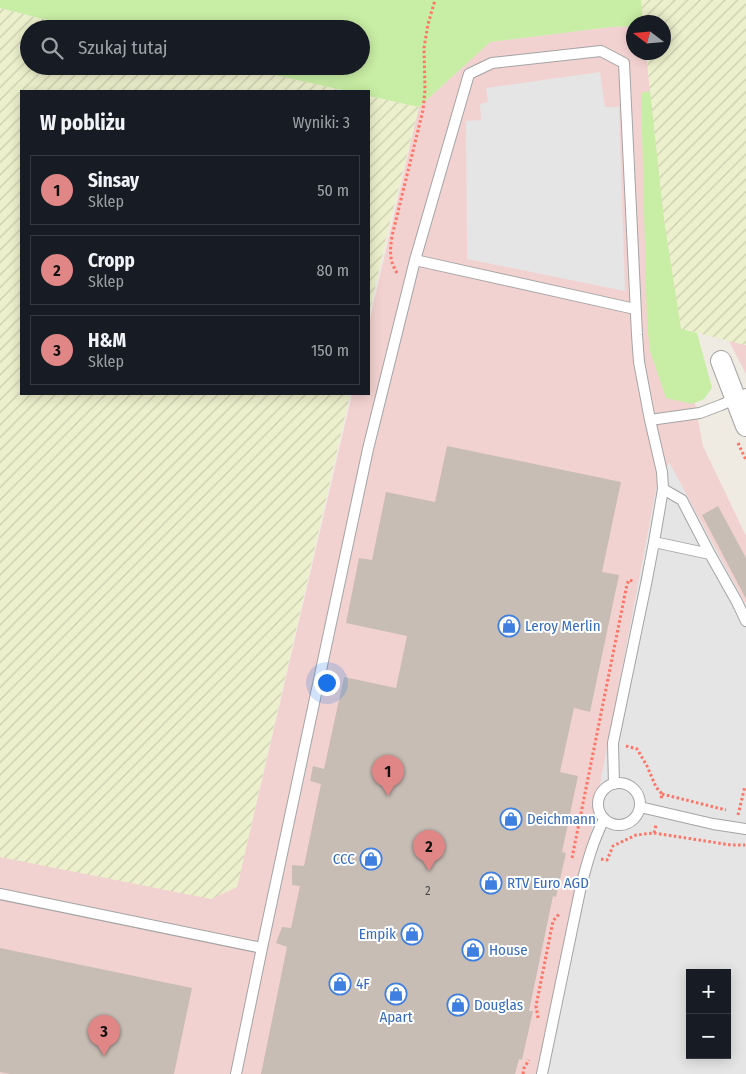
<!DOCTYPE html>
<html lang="pl">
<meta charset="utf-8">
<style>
body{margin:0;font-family:"Fira Sans Condensed",sans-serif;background:#20242c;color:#f1f3f6}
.controls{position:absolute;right:15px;bottom:15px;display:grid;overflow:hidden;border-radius:0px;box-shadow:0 2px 12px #0003}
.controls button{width:45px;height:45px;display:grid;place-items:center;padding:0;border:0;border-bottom:1px solid #363941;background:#171b24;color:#f1f3f6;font:25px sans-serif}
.compass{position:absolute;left:626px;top:15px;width:45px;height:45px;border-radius:50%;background:#171b24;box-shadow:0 2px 12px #0003;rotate:286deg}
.you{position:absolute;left:326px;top:682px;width:18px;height:18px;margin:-12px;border:4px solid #fff;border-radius:50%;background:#1a73e8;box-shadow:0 0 0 8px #1a73e833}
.badge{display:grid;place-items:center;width:32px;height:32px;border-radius:50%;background:#e08687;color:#111;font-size:16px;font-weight:700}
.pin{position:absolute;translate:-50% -41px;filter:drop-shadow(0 1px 2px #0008)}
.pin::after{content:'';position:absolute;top:26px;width:18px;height:15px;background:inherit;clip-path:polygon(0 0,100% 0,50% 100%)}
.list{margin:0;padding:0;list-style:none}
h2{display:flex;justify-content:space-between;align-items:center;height:65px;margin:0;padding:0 20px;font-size:21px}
h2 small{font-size:16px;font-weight:400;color:#9ea1a6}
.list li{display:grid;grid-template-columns:32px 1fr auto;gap:15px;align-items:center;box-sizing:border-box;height:70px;margin:0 10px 10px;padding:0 10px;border:1px solid #363941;border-radius:0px}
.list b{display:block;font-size:19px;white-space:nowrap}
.list p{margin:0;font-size:16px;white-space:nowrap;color:#9ea1a6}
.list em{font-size:16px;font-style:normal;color:#9ea1a6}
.icon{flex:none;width:28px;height:28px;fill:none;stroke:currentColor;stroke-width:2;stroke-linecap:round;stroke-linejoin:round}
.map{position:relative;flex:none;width:746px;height:1074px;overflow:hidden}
.search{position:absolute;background:#171b24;box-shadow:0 2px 12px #0003;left:20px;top:20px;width:350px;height:55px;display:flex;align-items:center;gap:12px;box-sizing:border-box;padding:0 18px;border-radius:28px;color:#9ea1a6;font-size:19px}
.panel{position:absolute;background:#171b24;box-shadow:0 2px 12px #0003;left:20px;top:90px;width:350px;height:305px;border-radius:0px}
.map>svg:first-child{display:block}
.commercial{fill:#f2d2d0;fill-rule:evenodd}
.farmland{fill:url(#farmland-furrows)}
.grass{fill:#c8eda4}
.parking{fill:#e5e5e5;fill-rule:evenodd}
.building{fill:#c7bdb5}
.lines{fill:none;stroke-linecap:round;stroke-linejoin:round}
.lane-casing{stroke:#a4a4a4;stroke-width:12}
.street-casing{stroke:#a4a4a4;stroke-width:22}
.path{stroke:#ff7464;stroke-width:3;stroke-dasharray:2.5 2.5;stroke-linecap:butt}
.lane{stroke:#fff;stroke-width:10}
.street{stroke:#fff;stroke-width:20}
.labels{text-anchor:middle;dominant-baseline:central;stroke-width:4;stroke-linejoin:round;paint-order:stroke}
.number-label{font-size:12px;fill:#484543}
.shop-label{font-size:15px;fill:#366cbe;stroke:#fff;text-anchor:start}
</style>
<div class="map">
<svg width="746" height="1074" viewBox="0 0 746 1074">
<defs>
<pattern id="farmland-furrows" width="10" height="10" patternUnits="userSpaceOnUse" patternTransform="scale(1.25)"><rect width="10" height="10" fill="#edf0cc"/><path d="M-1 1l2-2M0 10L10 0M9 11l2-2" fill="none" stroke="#cbcdaf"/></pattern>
</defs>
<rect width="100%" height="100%" fill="#efebe2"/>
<path class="commercial" d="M633,26l1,26 12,1 18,167 17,109 22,117 43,90v538h-746v-217l237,30 115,-493h17v-71l50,-216 71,-65 121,-15zM690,973h37v82h-37z
M729,341l17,4v29z"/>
<path class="farmland" d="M641,0h105v345l-65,-16 -17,-109 -18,-167 18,-1v-30h-21z
M0,8l82,21h-53v37h205l113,25h-326v303h329l-113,493 -26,12 -211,-42z
M369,96l50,11 -32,127 -18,80z"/>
<path class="grass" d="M0,0h641l2,22h-9l-1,4 -22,1 -121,15 -71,65 -50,-11v-5h-22l-113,-25h127v-37h-279l-82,-21z
M650,91l14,129 17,109 16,4 15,55 -8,11 -12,5 -26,-6 -16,-47 -3,-27 -6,-231z"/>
<path class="parking" d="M600,72l5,35h14l6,184 -158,-32 -1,-138 15,-1 -1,-16 8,-2 -2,-14z
M669,462l77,143v469h-201l111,-585zM690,973h37v82h-37z"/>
<path class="building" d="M447,446l174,36 -19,90 17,3 -29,137 -16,-4 -14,64 18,4 -16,76 4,1 -10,44 -3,-1 -24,115h4l-11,49 -3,-1 -4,15h-254l26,-127 -11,-4 6,-16 9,1 9,-42 -8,-1v-20l12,1 17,-82 -11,-3 3,-15 11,3 20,-92 52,11 11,-52 -61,-13 13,-65 13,2 14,-68 49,10z
M718,506l28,52v41l-44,-84z
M0,948l192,40 -18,86h-164l-10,-2z"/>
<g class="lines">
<g class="lane-casing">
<path id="lane" d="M415,260l220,49
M650,420l12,52 1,17 19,11 28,54
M654,542l9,-53
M598 804a21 21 0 1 1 42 0a21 21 0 1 1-42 0Z
M614,784l-1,-41 33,-159 8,-42 56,12 27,48 9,19
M640,807l73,17 33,5
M0,894l262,54 106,-499 47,-189 54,-186 23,-11 109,-12 23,12 13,272 2,27 11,58 50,-7 21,-8 25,-11
M236,1074l26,-126
M542,1074l39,-188c6,-23 12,-45 23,-67"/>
</g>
<g class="street-casing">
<path id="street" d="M721,361l25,65"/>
</g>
<path class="path" d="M397,273c-8,-13 -7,-22 -5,-37l31,-126 2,-20 -1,-42 4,-24 7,-24
M738,443l8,17
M626,746l11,3 10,17 9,21 6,7 -1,5
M662,794l64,16
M738,815l7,-29
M654,833l77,12h14
M572,858l55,-274 2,-4 4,1
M601,859l6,1 6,-14 23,-11 18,-2 2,-8
M538,1018l-2,-12 17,-85 7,-8
M523,1074l1,-6 5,-8"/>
<use href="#lane" class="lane"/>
<use href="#street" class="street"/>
</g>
<defs>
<g id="shop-ring" transform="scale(1.125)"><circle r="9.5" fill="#fff" stroke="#3f7fe0" stroke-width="1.5"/><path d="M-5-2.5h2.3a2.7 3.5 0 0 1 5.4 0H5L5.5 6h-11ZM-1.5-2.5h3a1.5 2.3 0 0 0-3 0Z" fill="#3f7fe0"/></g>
</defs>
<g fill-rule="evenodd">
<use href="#shop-ring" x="509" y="626"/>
<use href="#shop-ring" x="511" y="819"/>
<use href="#shop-ring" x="371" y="859"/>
<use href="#shop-ring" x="491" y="883"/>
<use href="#shop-ring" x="412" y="934"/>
<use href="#shop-ring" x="473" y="950"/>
<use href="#shop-ring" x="340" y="984"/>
<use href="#shop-ring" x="396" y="994"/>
<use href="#shop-ring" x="458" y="1005"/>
</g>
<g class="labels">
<g class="number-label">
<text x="428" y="891">2</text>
</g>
<g class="shop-label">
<text x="525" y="626">Leroy Merlin</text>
<text x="527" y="819">Deichmann</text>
<text x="355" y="859" text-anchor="end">CCC</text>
<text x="507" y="883">RTV Euro AGD</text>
<text x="396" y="934" text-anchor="end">Empik</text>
<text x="489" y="950">House</text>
<text x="356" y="984">4F</text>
<text x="474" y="1005">Douglas</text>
<text x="396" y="1017" text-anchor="middle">Apart</text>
</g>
</g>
</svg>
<div class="controls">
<button>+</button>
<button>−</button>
</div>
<svg class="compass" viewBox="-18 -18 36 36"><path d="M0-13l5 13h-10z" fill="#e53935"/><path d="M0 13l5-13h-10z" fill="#9ea1a6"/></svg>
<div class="you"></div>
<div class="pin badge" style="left:388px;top:796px">1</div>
<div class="pin badge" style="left:429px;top:871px">2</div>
<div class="pin badge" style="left:104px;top:1056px">3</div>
<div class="search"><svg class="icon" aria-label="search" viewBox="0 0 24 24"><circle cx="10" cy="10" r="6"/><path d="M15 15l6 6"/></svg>Szukaj tutaj</div>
<section class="panel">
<h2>W pobliżu<small>Wyniki: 3</small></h2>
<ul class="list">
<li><span class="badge">1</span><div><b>Sinsay</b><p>Sklep</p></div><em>50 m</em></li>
<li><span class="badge">2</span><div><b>Cropp</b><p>Sklep</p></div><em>80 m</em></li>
<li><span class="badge">3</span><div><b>H&amp;M</b><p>Sklep</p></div><em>150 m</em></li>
</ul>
</section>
</div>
